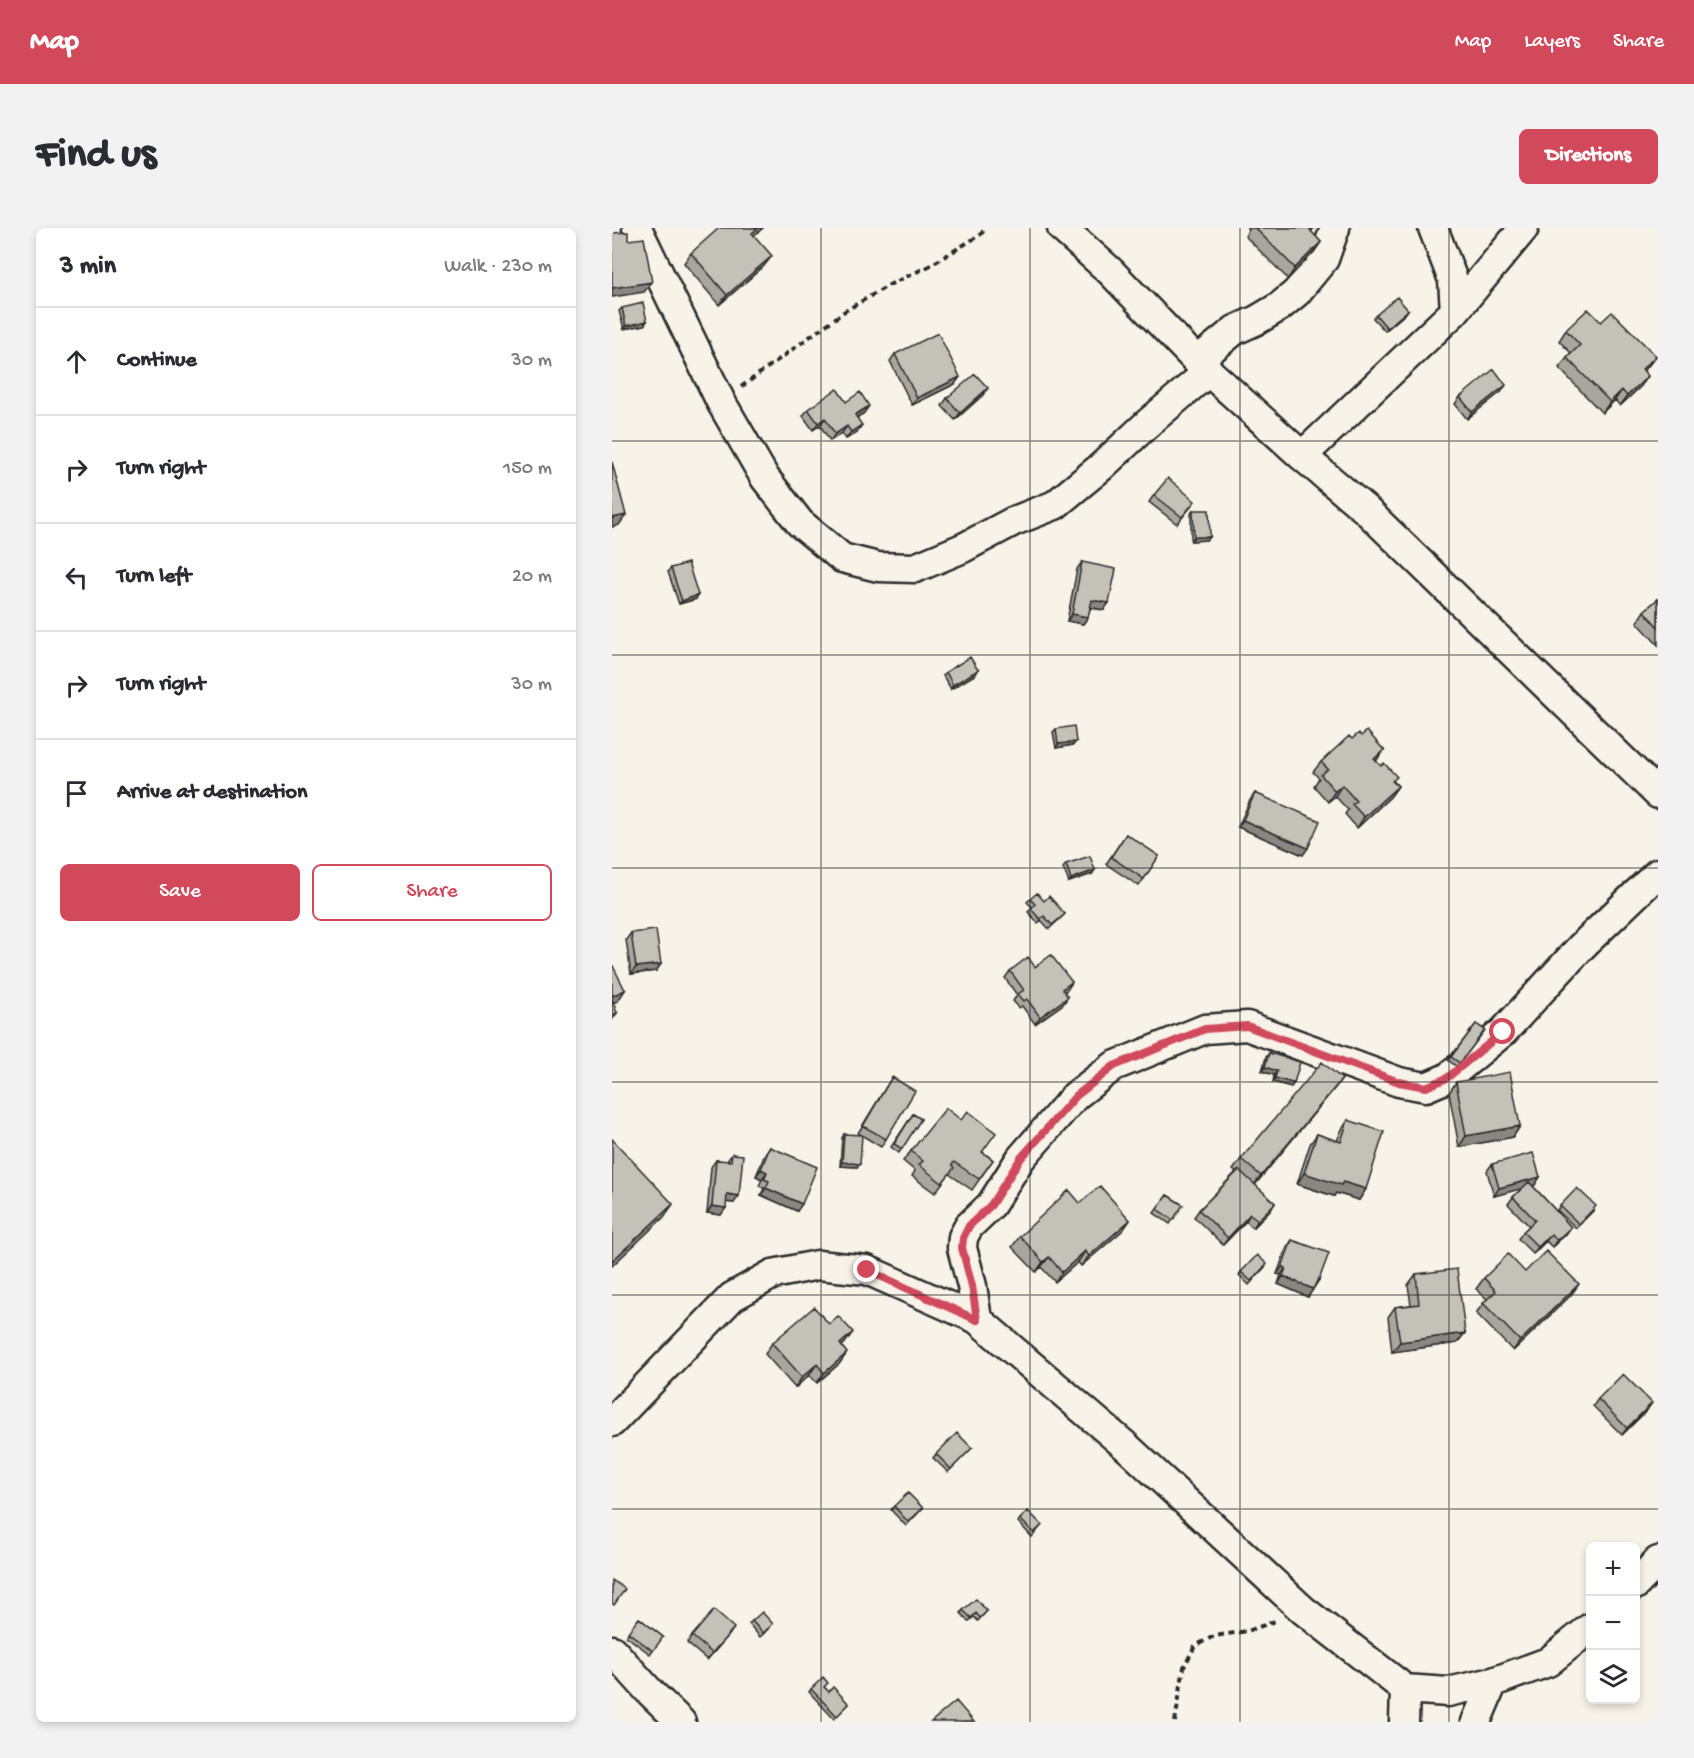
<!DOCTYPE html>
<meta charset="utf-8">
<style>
body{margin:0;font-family:"Gochi Hand",sans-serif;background:#f2f2f3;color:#2b2b33}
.controls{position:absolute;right:18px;bottom:18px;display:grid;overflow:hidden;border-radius:9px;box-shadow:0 3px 9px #0003}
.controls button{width:54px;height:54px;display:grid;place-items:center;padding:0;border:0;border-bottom:2px solid #e1e1e2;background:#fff;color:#2b2b33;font:30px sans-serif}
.stop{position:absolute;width:18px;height:18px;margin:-14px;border:4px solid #d1495b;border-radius:50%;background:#fff}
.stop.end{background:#d1495b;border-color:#fff;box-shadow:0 2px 6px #0008}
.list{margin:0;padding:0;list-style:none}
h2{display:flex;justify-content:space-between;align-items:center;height:78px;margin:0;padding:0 24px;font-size:26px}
h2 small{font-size:20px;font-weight:400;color:#7c7c81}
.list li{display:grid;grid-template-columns:39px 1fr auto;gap:18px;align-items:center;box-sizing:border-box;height:108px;padding:0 24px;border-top:2px solid #e1e1e2}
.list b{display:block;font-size:22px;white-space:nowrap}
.list em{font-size:20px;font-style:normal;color:#7c7c81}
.actions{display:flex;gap:12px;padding:18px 24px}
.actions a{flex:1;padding:14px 0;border:2px solid #d1495b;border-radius:9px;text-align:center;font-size:21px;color:#d1495b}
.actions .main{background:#d1495b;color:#fff}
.icon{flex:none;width:33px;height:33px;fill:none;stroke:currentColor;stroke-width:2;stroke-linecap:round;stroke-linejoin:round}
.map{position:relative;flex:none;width:1046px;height:1494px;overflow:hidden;border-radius:9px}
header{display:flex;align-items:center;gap:36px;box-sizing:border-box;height:84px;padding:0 30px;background:#d1495b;color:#fff}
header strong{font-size:28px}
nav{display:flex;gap:33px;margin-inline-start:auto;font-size:21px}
.intro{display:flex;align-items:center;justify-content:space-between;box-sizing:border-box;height:144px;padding:0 36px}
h1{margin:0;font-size:42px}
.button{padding:15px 27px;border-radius:9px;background:#d1495b;color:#fff;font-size:21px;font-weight:700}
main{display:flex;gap:36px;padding:0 36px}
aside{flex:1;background:#fff;border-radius:9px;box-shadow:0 3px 9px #0003}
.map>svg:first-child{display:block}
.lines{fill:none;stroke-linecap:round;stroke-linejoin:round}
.minor-casing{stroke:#2b2b2b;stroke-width:33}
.path{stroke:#2b2b2b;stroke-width:4;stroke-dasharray:6 4.5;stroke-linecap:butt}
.minor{stroke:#f7f3e8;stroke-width:28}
.wall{fill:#a9a69f;stroke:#2b2b2b;stroke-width:1.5}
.shaded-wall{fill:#898782;stroke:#2b2b2b;stroke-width:1.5}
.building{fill:#c4c1b9;stroke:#2b2b2b;stroke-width:1.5}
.route{stroke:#d1495b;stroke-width:8}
.grid{fill:none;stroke:#2b2b2b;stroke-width:1.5;stroke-opacity:0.55}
</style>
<header>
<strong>Map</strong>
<nav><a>Map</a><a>Layers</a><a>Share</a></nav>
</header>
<div class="intro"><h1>Find us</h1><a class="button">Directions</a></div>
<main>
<aside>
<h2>3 min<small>Walk · 230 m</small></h2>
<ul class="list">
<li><svg class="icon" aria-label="ahead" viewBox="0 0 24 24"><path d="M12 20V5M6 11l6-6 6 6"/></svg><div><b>Continue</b></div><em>30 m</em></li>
<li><svg class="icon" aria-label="right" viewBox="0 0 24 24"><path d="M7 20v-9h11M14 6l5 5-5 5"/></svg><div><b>Turn right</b></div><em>150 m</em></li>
<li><svg class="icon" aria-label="left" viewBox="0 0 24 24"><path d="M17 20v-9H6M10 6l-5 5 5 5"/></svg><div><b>Turn left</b></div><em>20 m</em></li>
<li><svg class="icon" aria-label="right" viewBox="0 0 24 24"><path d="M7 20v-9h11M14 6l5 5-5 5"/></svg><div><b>Turn right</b></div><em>30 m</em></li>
<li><svg class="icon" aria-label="arrive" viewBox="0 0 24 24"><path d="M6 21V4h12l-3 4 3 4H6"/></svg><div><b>Arrive at destination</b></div></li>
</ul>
<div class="actions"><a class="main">Save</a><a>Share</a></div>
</aside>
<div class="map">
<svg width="1046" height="1494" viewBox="0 0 1046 1494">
<rect width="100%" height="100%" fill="#f7f3e8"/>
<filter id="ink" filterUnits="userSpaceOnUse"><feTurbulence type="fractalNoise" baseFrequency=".0167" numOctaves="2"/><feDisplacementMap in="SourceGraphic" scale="12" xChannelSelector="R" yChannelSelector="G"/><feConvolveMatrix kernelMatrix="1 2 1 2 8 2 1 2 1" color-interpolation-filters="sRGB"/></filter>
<g filter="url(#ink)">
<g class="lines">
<g class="minor-casing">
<path id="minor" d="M25,0l84,174 44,76 35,45 42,35 36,9 37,1 48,-20 51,-27 41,-16 46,-38 46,-43 62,-53
M450,0l48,43 87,90 105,95 64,54 292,284
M821,0l20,52 2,31
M585,133l38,-31 22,-10 22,-13 17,-14 28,-34 11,-31
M690,228l153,-145 69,-83
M365,1091l-5,-33 -10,-38 1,-11 6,-11 22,-21 30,-47 54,-62 39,-30 91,-37 42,-3 152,56 27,5 21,-9 56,-46 78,-85 77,-74
M0,1194l120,-125 41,-23 45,-9 49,5 110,49 151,129 175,162 102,79 43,3 45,-10 55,-20 42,-34
M1023,1357l23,-24
M0,1422l37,41 32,31
M792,1494l1,-33
M864,1494l17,-40"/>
</g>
<path class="path" d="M129,159l104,-76 46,-27 38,-18 51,-31 6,-7
M563,1494l9,-55 11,-21 19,-10 34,-5 27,-10"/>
<use href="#minor" class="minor"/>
</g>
<path class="wall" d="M151,0l-9,7 10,31 -45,39 -35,-42 7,-10z
M636,0h66l-3,4 10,10 -7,10 -26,27 -43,-43 4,-6z
M10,80l25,13 -3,4 -20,4 -5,-18z
M796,82l-3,4 -20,17 -12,-13 3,-3z
M989,94l55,34 -8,10 -5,5 5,5 -7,10 -21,20 -5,-6 -13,13 -43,-45 12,-15 -12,-12 7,-11z
M283,126l60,30 -43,21 -22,-44z
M889,164l-34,27 -12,-15 5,-7z
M371,167l-28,25 -13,-14 5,-8z
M234,174l18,11 -7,5v14l-11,7 -4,-6 -12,8 -10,-16 -7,5 -10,-14 5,-7z
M542,267l36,13 -13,16 -28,-22z
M581,282l17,27 -3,3 -16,1v-27z
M470,334l22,48 -14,-2 -2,9 -5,7 -16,-3 10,-52z
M59,340l25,31 -17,5 -11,-32z
M1046,371v46l-21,-23 7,-11z
M366,442l-2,4 -25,15 -8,-13 3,-4z
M444,501l17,16 -17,3 -3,-16z
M749,508l23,14 -8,11 22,25 -8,11 -33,31 -12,-14 3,-4 -13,-14 -7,6 -14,-16 5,-8 -6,-6 8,-10 31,-23z
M643,565l48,62 -65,-28 12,-27z
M514,606l33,22 -20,30 -33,-22z
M454,636l26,10 -23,8 -6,-14z
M418,671l14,2 21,13 -3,3 -13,12 -8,-9 -3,3 -10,-11 4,-5 -5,-5z
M19,705l30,31 -5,7 -25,3 -5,-34z
M423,739l37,15 -5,8 -3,2 -1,12 -28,20 -13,-18 -3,2 -6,-7 4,-6 -12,-17 5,-7z
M864,796l9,6 -28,37 -9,-7z
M657,825l25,30 -3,4 -18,-5 1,-7 -12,-4 4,-14z
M280,849l-6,62 -5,8 -23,-14z
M730,851l-8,10 -79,96 20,18 -5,8 -17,17 -7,-7 -23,24 -29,-28 5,-7 37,-38 -3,-2 8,-11z
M844,854l64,44 -7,11 -54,10 -10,-54z
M301,886l8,5 -22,34 -8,-6z
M349,892l22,32 10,8 -21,30 -23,-16 -14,19 -23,-17 3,-5 -12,-10 8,-10z
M736,892l18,69 -7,11 -23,-7 -2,3 -37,-12 13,-40 7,-10 20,7 4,-10z
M232,906l13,33 -17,-1 2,-28z
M158,919l27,64 -36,-16 3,-7 -5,-2 3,-7 -6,-3 9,-22z
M120,926l2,49 -8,-1 -5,13 -14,-2 4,-46 5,-7 11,1z
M880,936l43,21h-3l39,42 -5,7 -14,13 -6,-6 -13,13 -15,-15 5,-7 6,-6 -21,-22 5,-7 9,-9 -28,8 -7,-25z
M555,967l16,10 -13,19 -16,-11z
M468,975l50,17 -7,10 -42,36 -3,-4 -23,20 -14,-15 -5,5 -24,-25 8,-11z
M948,978l34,4 -18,18 -19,-18z
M680,1012l27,40 -11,17 -30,-13 3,-9 -4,-1 10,-27z
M653,1039l-16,18 -10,-10 2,-3z
M913,1044l46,23 -58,56 -37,-38 11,-14 -11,-10 8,-11z
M804,1046l49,59 -8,10 -65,9 -4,-35 7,-10 16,-2 -3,-20z
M160,1115h73l-3,3 -2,17 -23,20 -8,-8 -14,13 -30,-34z
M986,1171l49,11 -25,25 -29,-29z
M360,1220l-24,24 -15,-14 3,-4z
M282,1278l29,2 -17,18 -15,-16z
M408,1291l22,6 -10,12 -14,-15z
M351,1382l24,1 -9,10 -4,-4 -6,5 -7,-9z
M27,1390l24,19 -13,17 -24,-18z
M140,1393l18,7 -10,9 -11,-13z
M117,1407l-22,25 -20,-17 5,-7z
M213,1460l4,4 20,12 -15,15 -25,-27 2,-3z"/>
<path class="shaded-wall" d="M146,0h5l-18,15 7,-10z
M709,14l-7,10 -26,27 7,-11z
M160,28l-8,10 -45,39 8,-10z
M40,54l-8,10 -32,5v-9z
M796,82l-3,4 -20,17 2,-3z
M35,93l-3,4 -20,4 2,-3z
M1044,128l-8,10 -14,14 8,-11z
M1036,148l-7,10 -21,20 7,-10z
M348,149l-5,7 -43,21 5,-7z
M894,157l-5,7 -34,27 5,-7z
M376,160l-5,7 -28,25 5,-7z
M1010,162l-7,10 -13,13 8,-11z
M257,178l-5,7 -14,9 5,-7z
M213,190l-5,7 -7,5 5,-7z
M250,197l-5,7 -11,7 5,-7z
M235,198l-5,7 -12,8 5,-7z
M14,287l-7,10 -7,2v-9z
M582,309h16l-3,3 -16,1z
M86,367l-2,4 -17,5 3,-3z
M480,372l17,3 -5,7 -17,-3z
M460,386l16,3 -5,7 -16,-3z
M366,442l-2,4 -25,15 2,-4z
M464,514l-3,3 -17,3 2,-4z
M772,522l-8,11 -2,-2z
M730,557l-7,11 -7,6 7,-11z
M786,558l-8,11 -33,31 7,-11z
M631,592l65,28 -5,7 -65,-28z
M483,642l-3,4 -23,8 2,-3z
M49,736l-5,7 -25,3 5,-7z
M460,754l-5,8 -10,6 5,-7z
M13,762l-7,11 -6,2v-7z
M456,769l-5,7 -28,20 5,-7z
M5,785l-5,7v-5z
M653,839l12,4 -3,4 -12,-4z
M663,850l19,5 -3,4 -18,-5z
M730,851l-8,10 -81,97 8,-10z
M908,898l-7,11 -54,10 7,-11z
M230,934l18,2 -3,3 -17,-1z
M149,941l6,3 -5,7 -6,-3z
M692,945l39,9 23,7 -7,11 -23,-7 -2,3 -37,-12z
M928,949l-5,8 -41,11 5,-8z
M154,960l36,16 -5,7 -36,-16z
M115,966l12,2 -5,7 -12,-1z
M663,975l-5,8 -17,17 5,-8z
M61,976l-9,13 -52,49v-5z
M100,978l14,2 -5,7 -14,-2z
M638,986l-4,7 -23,24 5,-7z
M518,992l-7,10 -42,36 8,-10z
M959,999l-5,7 -14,13 5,-7z
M939,1006l-5,7 -13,13 5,-7z
M473,1023l-7,11 -23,20 7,-10z
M437,1029l-8,10 -5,5 7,-10z
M670,1039l4,1 -5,7 -4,-1z
M671,1048l30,13 -5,8 -30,-13z
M967,1056l-8,11 -58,56 7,-10z
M241,1104l-8,11 -12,11 7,-10z
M853,1105l-8,10 -65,9 8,-10z
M235,1125l-7,10 -23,20 7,-10z
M205,1136l-8,11 -14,13 7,-11z
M1040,1175l-5,7 -25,25 5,-7z
M122,1400l-5,7 -22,25 5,-7z"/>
<path class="building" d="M107,0h39l-6,5 20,23 -45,39 -36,-42z
M643,0h57l-2,2 11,12 -26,26z
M16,4v8l16,-2 8,44 -40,6v-55z
M785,69l11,13 -21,18 -11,-13z
M31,75l4,18 -21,5 -4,-18z
M976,81l13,13 11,-10 44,44 -14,13 6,7 -21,20 -5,-6 -12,12 -43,-44 13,-13 -14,-15z
M326,105l22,44 -43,21 -22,-44z
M882,141l12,16 -34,27 -12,-15z
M363,146l13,14 -28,25 -13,-15z
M225,161l9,13 14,-10 9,14 -14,9 7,10 -11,7 -4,-6 -12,8 -10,-16 -7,5 -10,-14z
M0,234l14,53 -14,3z
M556,250l27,23 -13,16 -28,-22z
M581,282h16l1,27h-16z
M470,334l34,7 -7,34 -17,-3 -4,17 -16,-3z
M76,335l10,32 -16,6 -11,-33z
M1046,371v28l-14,-16z
M358,429l8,13 -25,15 -7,-13z
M462,498l2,16 -18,2 -2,-15z
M755,503l17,19 -10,9 7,7 3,-3 13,14 -5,4 6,5 -34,31 -12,-13 4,-3 -14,-16 -7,6 -14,-16 7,-6 -7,-7 28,-26 3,3 7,-6 2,3z
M643,565l65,28 -12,27 -65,-28z
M514,606l33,22 -15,23 -33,-22z
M478,628l5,14 -24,9 -5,-15z
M425,665l7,8 5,-5 16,18 -13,11 -8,-9 -4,3 -9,-10 4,-5 -5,-5z
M44,702l5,34 -25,3 -5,-34z
M439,727l21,27 -10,7 6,8 -28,20 -13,-18 -3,2 -6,-7 6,-4 -14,-19 18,-14 7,10z
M0,736l13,26 -13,6z
M0,771l5,14 -5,2z
M864,796l9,6 -25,33 -9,-6z
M657,825l31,9 -6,21 -19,-5 2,-7 -12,-4z
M710,834l20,17 -81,97 -20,-17z
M898,844l10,54 -54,10 -10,-54z
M280,849l23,14 -29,48 -23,-13z
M334,880l15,12 7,-9 28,22 -14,19 11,8 -14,19 -25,-17 -2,3 2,3 -12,15 -23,-18 4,-4 -12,-10z
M301,886l8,5 -19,30 -8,-5z
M736,892l36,12 -18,57 -23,-7 -2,3 -37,-12 13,-39 24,8z
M232,906l18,1 -2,29 -18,-2z
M0,911l61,65 -61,57z
M158,919l47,20 -15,37 -36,-16 3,-7 -5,-2 3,-7 -6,-3z
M921,925l7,24 -41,11 -7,-24z
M120,926l11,1 -4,41 -12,-2 -1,14 -14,-2 4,-46 15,1z
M627,942l36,33 -17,17 -8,-6 -22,24 -29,-28z
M917,954l42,45 -14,13 -6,-6 -13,13 -15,-15 12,-12 -22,-23z
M488,958l30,34 -41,36 -4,-5 -23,21 -13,-15 -6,5 -23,-26 49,-46 11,13z
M965,960l19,18 -17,18 -19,-18z
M555,967l16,10 -10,15 -16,-11z
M680,1012l37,13 -10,27 -1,-1 -5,10 -30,-13 3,-8 -4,-1z
M934,1023l33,33 -59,57 -37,-38 13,-12 -12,-13 24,-24 17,18z
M645,1027l10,9 -16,17 -10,-9z
M845,1041l8,64 -65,9 -5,-35 24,-3 -3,-30z
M202,1079l15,17 9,-8 15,16 -13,12 7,9 -23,20 -7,-9 -15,13 -30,-34z
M1011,1146l29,29 -25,25 -29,-29z
M345,1205l15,15 -21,21 -15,-15z
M296,1265l15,15 -15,14 -14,-16z
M416,1283l14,14 -8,8 -14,-14z
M0,1352l13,9 -11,16 -2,-2z
M364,1371l11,12 -7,7 -4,-5 -5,5 -8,-8z
M102,1382l20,18 -22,25 -20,-17z
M150,1384l11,12 -10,9 -11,-12z
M27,1390l24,19 -10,14 -25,-19z
M211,1449l5,6 -4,4 5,5 4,-5 16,17 -12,12 -26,-27z
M344,1473l18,21h-43z"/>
</g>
<g class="lines" filter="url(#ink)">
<path class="route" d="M255,1042l110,50 -5,-34 -10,-38 1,-10 6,-12 22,-21 30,-47 55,-62 38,-30 91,-37 42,-3 152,56 27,5 21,-9 56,-46"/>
</g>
<path class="grid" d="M209,0v1494M418,0v1494M628,0v1494M837,0v1494M0,213h1046M0,427h1046M0,640h1046M0,854h1046M0,1067h1046M0,1281h1046"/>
</svg>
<div class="controls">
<button>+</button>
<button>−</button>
<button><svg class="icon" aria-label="layers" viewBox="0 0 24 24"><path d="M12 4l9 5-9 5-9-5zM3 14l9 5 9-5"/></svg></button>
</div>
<div class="stop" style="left:891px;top:804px"></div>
<div class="stop end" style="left:255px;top:1042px"></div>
</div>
</main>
